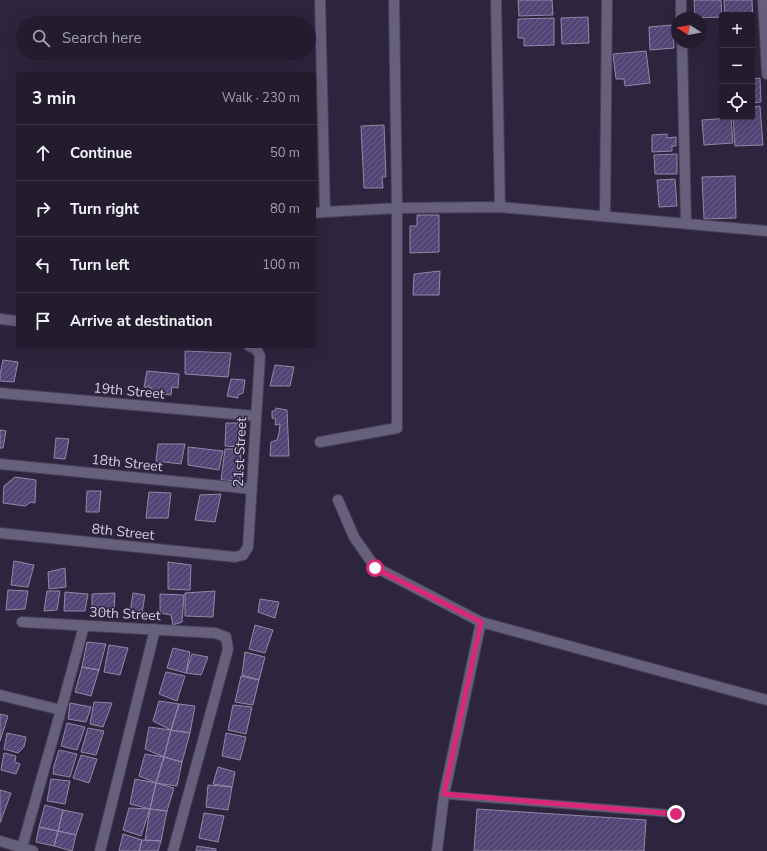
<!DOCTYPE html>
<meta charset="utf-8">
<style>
body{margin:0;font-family:"Nunito Sans",sans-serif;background:#2e293a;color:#f1f3f6}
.controls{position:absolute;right:12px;top:12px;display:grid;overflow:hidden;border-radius:4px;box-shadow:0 4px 16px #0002}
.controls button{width:36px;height:36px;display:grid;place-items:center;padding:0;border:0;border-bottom:1px solid #3f3a4a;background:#221c2e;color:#f1f3f6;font:20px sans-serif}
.compass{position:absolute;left:671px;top:12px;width:36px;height:36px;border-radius:50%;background:#221c2e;box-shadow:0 4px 16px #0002;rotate:281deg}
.stop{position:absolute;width:12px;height:12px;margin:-9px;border:3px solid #db2777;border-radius:50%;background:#fff}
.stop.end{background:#db2777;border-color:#fff;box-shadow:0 1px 4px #0008}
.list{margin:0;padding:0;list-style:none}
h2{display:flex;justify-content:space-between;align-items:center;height:52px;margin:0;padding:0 16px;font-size:17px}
h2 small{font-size:13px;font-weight:400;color:#a2a1aa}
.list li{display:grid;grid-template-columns:26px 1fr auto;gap:12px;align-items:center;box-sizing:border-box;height:56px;padding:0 16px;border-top:1px solid #3f3a4a}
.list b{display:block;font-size:15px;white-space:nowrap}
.list em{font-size:13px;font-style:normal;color:#a2a1aa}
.icon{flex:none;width:22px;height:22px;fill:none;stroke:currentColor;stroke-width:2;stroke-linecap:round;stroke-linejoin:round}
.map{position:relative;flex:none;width:767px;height:851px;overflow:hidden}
.search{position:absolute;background:#221c2e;box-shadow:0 4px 16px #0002;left:16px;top:16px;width:300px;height:44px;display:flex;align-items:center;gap:10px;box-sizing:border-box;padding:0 14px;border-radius:22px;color:#a2a1aa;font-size:15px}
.panel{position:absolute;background:#221c2e;box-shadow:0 4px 16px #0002;left:16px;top:72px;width:300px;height:276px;border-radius:4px}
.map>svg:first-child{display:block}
.building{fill:url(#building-hatch);stroke:#9089a7}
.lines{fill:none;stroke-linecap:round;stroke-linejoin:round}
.lane-casing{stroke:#474056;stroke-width:9}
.street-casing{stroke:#474056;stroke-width:12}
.lane{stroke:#67607d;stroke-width:7}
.street{stroke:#67607d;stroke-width:10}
.route{stroke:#db2777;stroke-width:5}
.labels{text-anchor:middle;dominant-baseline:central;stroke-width:3;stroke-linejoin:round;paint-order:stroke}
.street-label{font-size:14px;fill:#d4d0e0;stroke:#2d253e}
</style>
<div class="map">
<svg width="767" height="851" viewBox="0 0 767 851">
<defs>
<pattern id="building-hatch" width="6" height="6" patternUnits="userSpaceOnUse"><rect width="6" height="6" fill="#544576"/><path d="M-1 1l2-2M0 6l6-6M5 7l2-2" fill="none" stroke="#6c5f89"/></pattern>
</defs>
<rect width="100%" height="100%" fill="#2d253e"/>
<path class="building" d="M518,0h34l1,15 -34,1z
M694,0h27l1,17 -27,1z
M724,0h28l1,23h-1v-8h-27z
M588,17l1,26 -27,1 -1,-26z
M554,18v27l-30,1v-8h-6v-19z
M673,25l1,23 -24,2 -1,-23z
M646,51l4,32 -25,3 -1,-7h-8l-3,-25z
M760,78l1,24 -9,1v-24z
M760,106l3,39 -28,1 -2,-29h19v-10z
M731,118l2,25 -29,2 -2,-25z
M384,125l2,52h-4l1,11h-19l-3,-62z
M667,134v4l9,-1v9h-4v5l-20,1v-17z
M677,154v20h-22l-1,-19z
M735,176l1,42 -32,1 -2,-42z
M675,179l2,27 -18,1 -2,-27z
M417,215h22v37l-29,1v-27h7z
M440,271l-1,24h-26l1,-21z
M185,351l46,2 -3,24 -43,-3z
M3,360l15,2 -4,20 -14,-1v-6z
M275,365l19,2 -4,19h-20z
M147,371l32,3 -1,14 -6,-1 -1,8 -21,-3 1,-5h-7z
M231,379l14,1 -2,13 -5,2v3l-11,-2z
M276,408l11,2 2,46h-19l1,-14 6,-2 2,-7 1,-9 -5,1 1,-6 -4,-1v-7h3z
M226,423h18l-4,24 -15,-1z
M0,430l6,1 -3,17h-3z
M56,438l13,1 -4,20 -11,-1z
M158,444h27l-4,20 -25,-3z
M188,447l35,4 -4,19 -31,-5z
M225,449h16l-1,32 -19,-1z
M15,477l21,3 -1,23 -4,-1 -6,4 -22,-3 1,-17z
M87,491h14l-2,21h-13z
M149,492l22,1 -3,25h-22z
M221,494l-6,28 -20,-2 5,-25z
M14,561l20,4 -6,22 -17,-2z
M168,562l23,3 -1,25 -22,-1z
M65,568l1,19 -17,2 -1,-17z
M8,590l20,1 -3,18 -19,1z
M47,591h13l-3,19 -13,1z
M215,591l-2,26 -28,-1v-23z
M65,592l23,2 -3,17h-21z
M115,593l-1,19h-22v-18z
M133,593l12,2 -3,18h-12z
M160,594l24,1 -2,27 -9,3 -2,-10 -11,-2z
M260,599l19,3 -4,16 -17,-6z
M255,625l18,5 -8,23 -16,-4z
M87,642l19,2 -7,26 -17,-3z
M109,645l19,3 -8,27 -16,-3z
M173,648l17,4 -4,21 -19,-5z
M245,652l20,5 -6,23 -17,-5z
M192,654l16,3 -7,18 -15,-2z
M82,667l17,3 -8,26 -16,-4z
M166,672l19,4 -8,25 -18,-7z
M241,676l18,4 -6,25 -18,-3z
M159,701l20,3 -8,26 -18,-9z
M94,702l18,1 -9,24 -13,-3z
M70,703l21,4 -5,15 -18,-3z
M179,704l16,2 -5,27 -19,-3z
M233,705l19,2 -6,27 -18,-4z
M0,714l8,2 -8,25z
M67,723l18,4 -8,23 -16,-4z
M149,727l22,3 -7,27 -19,-8z
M88,728l16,3 -8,24 -15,-3z
M171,730l19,3 -8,29 -18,-5z
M7,733l19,4 -2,10 -6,6 -14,-4z
M226,733l20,4 -6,23 -18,-4z
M59,750l18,4 -7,23 -17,-3 1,-8z
M4,753l12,3 -1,6 5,2 -4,10 -15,-4z
M145,754l19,3 -8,26 -17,-7z
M81,755l16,4 -8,24 -16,-5z
M164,757l18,5 -5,24 -21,-3z
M218,767l17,5 -3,15 -19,-3z
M51,779l19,2 -5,23 -18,-3z
M135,779l21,4 -6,26 -20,-5z
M156,783l18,5 -7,23 -17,-2z
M208,785l24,2 -4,23 -22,-3z
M0,790l11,3 -11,30z
M45,805l18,5 -5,21 -19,-4z
M129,808l21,1 -9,27 -18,-6z
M150,809l17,2 -6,30 -16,-1z
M477,809l169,11 -2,31h-170z
M63,810l20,4 -7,21 -18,-4z
M204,813l20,3 -6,26 -19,-4z
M39,827l19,4 -4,15 -18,-4z
M58,831l18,4 -4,16 -18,-5z
M123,834l19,6 -3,11h-20z
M142,840l19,1 -3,10h-19z
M197,846l19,3v2h-20z"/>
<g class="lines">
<g class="lane-casing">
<path id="lane" d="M444,795l232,19"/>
</g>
<g class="street-casing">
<path id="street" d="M320,0l5,212
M496,0l4,207
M681,0v18
M763,0l4,74
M682,42l4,182
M314,213l11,-1 72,-4 103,-1 267,24
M605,216l2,-216
M0,319l18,2
M0,393l256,23
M320,442l77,-14v-220l-3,-208
M0,464l252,25
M338,500l16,37 21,30 106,55
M0,533l235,24 8,-2 5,-8 12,-191 -4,-7 -7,-3
M22,622l193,11 11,4 2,12 -55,202
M0,695l61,15
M0,841l33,10
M21,851l40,-141 23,-84
M100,851l55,-222
M437,851l7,-56 37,-173 286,78"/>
</g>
<use href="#lane" class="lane"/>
<use href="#street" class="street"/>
</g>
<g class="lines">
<path class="route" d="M375,568l106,54 -37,172 232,20"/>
</g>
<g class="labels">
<g class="street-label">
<text transform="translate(129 391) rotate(5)">19th Street</text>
<text transform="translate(240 452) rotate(-87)">21st Street</text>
<text transform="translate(127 463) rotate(6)">18th Street</text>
<text transform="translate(123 532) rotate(6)">8th Street</text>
<text transform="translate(125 614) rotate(3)">30th Street</text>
</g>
</g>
</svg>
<div class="controls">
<button>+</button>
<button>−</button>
<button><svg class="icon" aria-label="locate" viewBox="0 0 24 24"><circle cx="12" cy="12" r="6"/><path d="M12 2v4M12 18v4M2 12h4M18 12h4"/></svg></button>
</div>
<svg class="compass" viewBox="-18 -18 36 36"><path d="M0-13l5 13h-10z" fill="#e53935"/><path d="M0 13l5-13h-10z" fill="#a2a1aa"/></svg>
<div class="stop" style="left:375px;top:568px"></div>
<div class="stop end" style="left:676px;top:814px"></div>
<div class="search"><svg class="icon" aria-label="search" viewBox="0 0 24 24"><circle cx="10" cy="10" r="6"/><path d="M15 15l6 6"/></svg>Search here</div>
<section class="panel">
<h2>3 min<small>Walk · 230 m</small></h2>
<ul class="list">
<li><svg class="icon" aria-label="ahead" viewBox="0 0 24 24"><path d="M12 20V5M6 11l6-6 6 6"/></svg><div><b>Continue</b></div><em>50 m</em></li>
<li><svg class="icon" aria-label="right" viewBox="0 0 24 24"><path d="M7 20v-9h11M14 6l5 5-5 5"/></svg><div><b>Turn right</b></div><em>80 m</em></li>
<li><svg class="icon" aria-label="left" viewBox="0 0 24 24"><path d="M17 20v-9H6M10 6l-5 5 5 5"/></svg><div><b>Turn left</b></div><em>100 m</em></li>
<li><svg class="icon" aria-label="arrive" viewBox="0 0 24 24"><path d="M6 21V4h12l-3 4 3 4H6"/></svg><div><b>Arrive at destination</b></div></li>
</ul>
</section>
</div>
